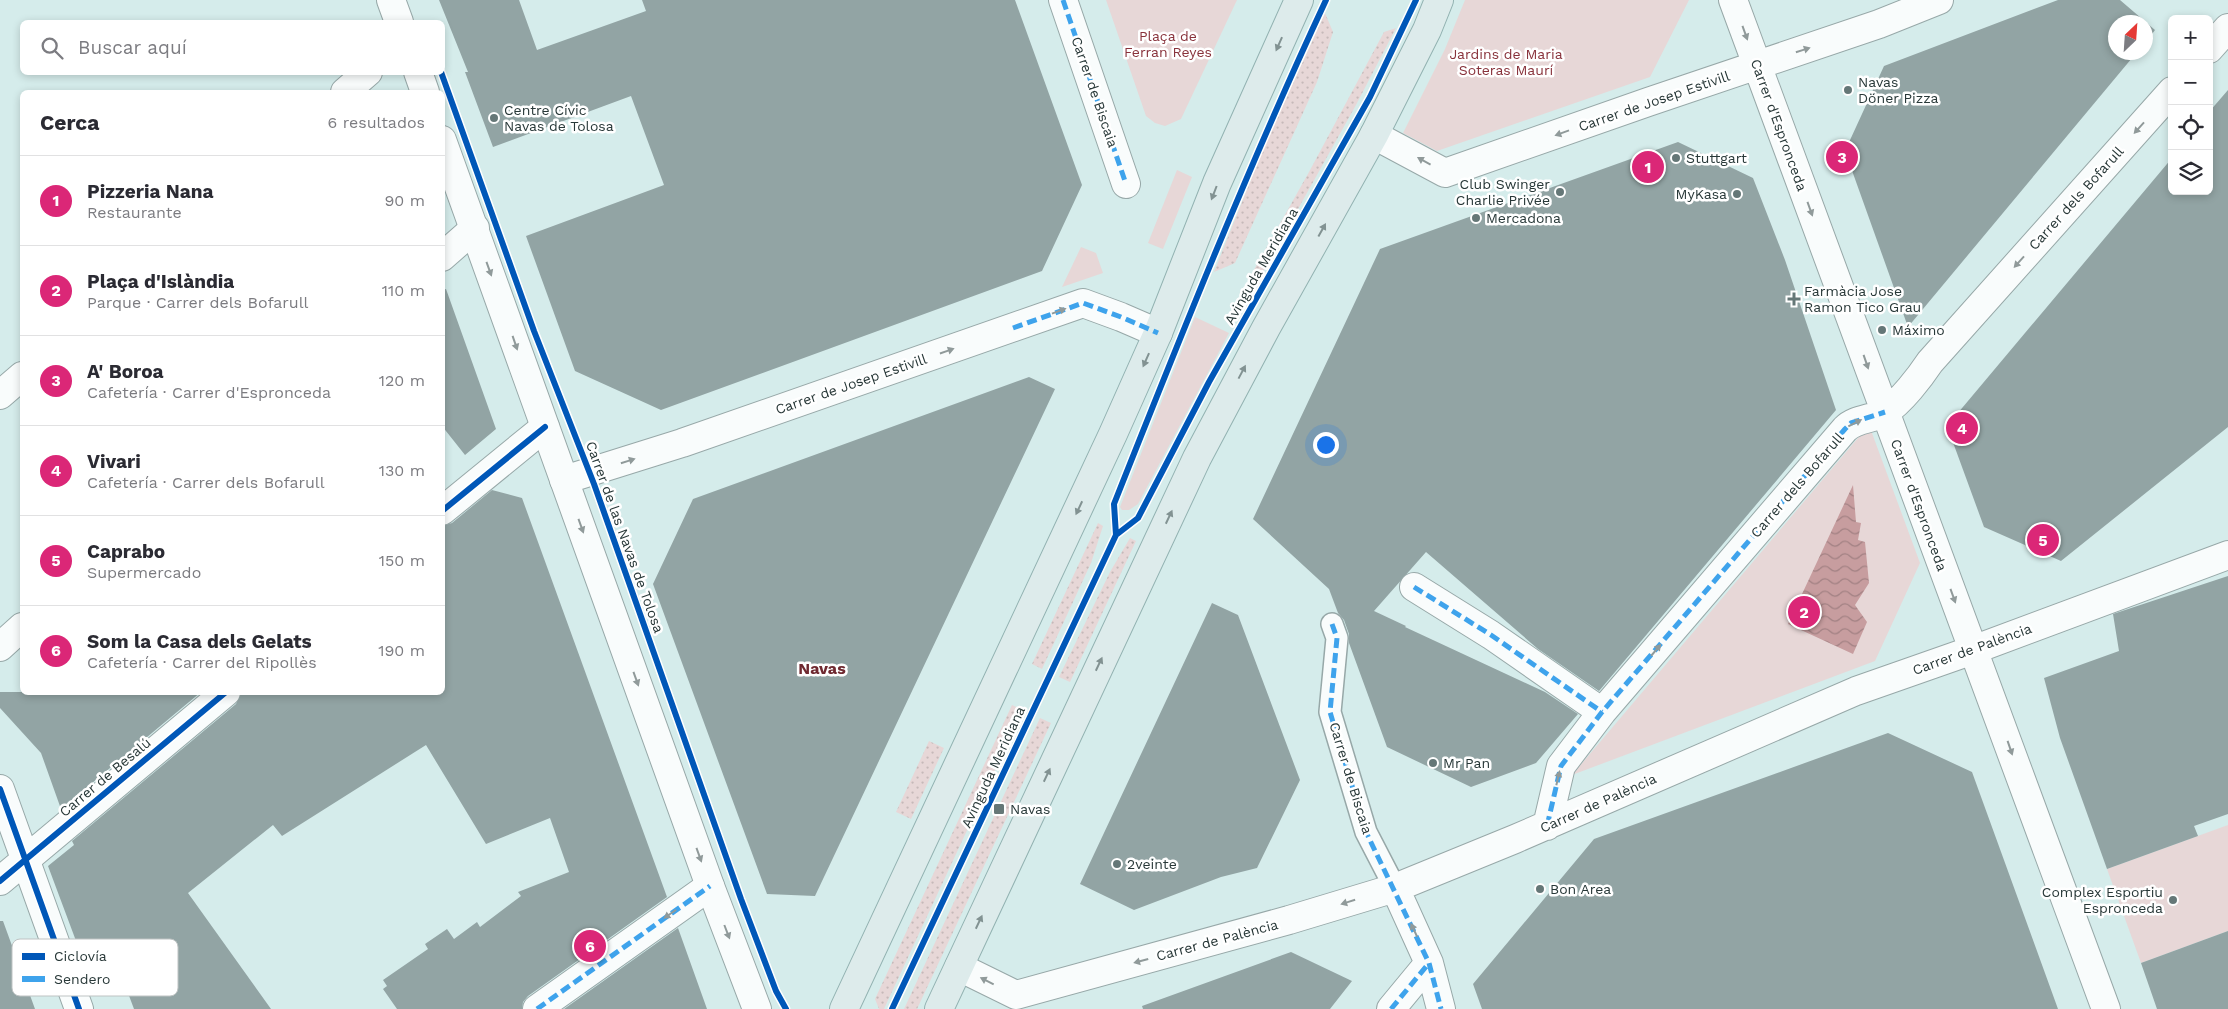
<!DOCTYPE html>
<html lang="es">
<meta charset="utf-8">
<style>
body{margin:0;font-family:"Work Sans",sans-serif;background:#f2f2f3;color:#2b2b33}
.controls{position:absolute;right:15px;top:15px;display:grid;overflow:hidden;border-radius:8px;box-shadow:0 2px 8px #0003}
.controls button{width:45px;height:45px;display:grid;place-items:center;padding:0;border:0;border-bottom:1px solid #e1e1e2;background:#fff;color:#2b2b33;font:25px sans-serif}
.compass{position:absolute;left:2108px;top:15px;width:45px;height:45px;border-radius:50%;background:#fff;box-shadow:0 2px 8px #0003;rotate:25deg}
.you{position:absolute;left:1325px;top:444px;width:18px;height:18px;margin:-12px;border:4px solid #fff;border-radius:50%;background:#1a73e8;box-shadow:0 0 0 8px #1a73e833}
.badge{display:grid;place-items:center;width:32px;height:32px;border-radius:50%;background:#db2777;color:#fff;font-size:16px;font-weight:700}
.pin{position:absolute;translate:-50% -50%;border:2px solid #fff;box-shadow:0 1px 5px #0006}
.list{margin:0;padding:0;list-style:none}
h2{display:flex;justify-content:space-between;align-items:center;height:65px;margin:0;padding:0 20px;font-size:21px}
h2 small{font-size:16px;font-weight:400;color:#7c7c81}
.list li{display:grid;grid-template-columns:32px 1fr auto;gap:15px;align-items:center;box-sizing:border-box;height:90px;padding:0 20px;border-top:1px solid #e1e1e2}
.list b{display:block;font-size:19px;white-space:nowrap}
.list p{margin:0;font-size:16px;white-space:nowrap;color:#7c7c81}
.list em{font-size:16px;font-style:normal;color:#7c7c81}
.icon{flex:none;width:28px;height:28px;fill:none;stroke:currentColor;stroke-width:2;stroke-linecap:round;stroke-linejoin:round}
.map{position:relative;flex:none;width:2228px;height:1009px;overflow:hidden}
.search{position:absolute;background:#fff;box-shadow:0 2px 8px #0003;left:20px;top:20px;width:425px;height:55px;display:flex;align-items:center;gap:12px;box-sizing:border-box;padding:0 18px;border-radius:8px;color:#7c7c81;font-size:19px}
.panel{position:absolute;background:#fff;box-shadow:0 2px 8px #0003;left:20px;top:90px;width:425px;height:605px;border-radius:8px}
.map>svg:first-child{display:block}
.grass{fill:url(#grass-dots)}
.green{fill:#e7d7d7}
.water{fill:url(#water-waves)}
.building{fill:#92a4a4}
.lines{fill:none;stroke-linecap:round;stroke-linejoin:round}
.pedestrian-casing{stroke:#97a8a8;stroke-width:24}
.minor-casing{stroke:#97a8a8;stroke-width:30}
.secondary-casing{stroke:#97a8a8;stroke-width:30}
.primary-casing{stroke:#92b2b1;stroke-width:30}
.pedestrian{stroke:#f9fcfc;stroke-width:21}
.minor{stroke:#f9fcfc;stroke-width:28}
.secondary{stroke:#f9fcfc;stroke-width:28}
.primary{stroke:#ddebeb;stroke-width:28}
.quiet{stroke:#3ea3ec;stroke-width:5;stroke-dasharray:10 5;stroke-linecap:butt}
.cycleway-casing{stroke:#fff;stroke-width:9}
.cycleway{stroke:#0057b8;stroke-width:6}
.oneway{fill:#909a9a}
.oneway2{fill:#829292}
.poi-dot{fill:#657777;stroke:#fff;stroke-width:2}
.labels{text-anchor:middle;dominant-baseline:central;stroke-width:5;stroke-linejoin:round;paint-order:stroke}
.park-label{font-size:14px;fill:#88323b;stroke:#fff}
.poi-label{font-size:14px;fill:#283838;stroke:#fff;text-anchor:start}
.street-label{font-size:14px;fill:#283838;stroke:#fff}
.quarter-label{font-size:16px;font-weight:bold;fill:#6f2930;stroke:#fff}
.key{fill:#fff;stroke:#bec3c3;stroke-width:1}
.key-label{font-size:14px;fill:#283838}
</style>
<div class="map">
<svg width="2228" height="1009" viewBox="0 0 2228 1009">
<defs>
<pattern id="grass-dots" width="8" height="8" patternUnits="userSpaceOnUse" patternTransform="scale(1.25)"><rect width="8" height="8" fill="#e7d7d7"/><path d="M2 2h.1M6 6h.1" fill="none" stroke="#c6b9b9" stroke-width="1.8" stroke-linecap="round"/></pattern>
<pattern id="water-waves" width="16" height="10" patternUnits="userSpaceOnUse" patternTransform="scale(1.25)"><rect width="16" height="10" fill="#c79d9f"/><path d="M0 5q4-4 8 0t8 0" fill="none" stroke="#a28183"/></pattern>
</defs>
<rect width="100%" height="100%" fill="#d5eceb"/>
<path class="grass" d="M1325,13l8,19 -16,50 -82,181 -21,9 52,-130z
M1396,28l-40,77 -102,183 -4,-11 59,-105 75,-140z
M1098,523l5,3 -12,37 -49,106 -10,-5z
M1130,538l6,3 -66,141 -11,-5 51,-105z
M1012,705l11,5 -139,299h-5l-4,-10z
M1040,718l11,5 -134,286h-13z
M929,741l15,7 -33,71 -15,-7z"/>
<path class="green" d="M1106,0h131l-56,119 -16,7 -10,-3 -9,-7z
M1465,0h224l-39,77 -213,74 -34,-18 42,-84z
M1177,170l15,7 -29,72 -15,-6z
M1081,247l15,6 7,20 -41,14z
M1195,317l34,16 -91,171 -9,6h-7l-2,-3z
M1869,425l51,138 -45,98 -303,114z
M2228,825v106l-87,32 -34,-94z"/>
<path class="water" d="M1853,485l3,37 5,1 -3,17 7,2 4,41 -14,22 12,17 -14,32 -65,-30z"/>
<path class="building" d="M439,0h80l18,50 109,-39 -4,-11h373l67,185 -40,86 -381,139 -86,-39 -49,-135 138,-51 -33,-89 -138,51 -28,-75h3z
M2058,0h62l35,30 -9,12v-20h-30v30h21l-229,275 -63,-176 39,-85z
M2228,90v337l-167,134 -77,-34 -37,-101 225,-268v33h37v-79z
M1678,142l75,36 32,82 51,150 -237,281 -61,-42 -112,-97 -52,59 32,15 -1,1 140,65 33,22 -42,49 -65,24 -84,-40 -38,-104v-9l-5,-14 -6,-7 -9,-24 -76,-70 127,-270z
M446,289l50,140 -31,26 -23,-29v-136z
M1029,377l26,12 -240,507 -48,-2 -114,-310 40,-85z
M492,490l30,8 145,399 -139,99 -5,6 -1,7h-125l-14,-20 4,-3 -4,-6 45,-31 -3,-5 22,-15 7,10 23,-17 3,5 41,-31 -3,-4 51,-20 -19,-54 -64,26 -60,-99 -144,91 -9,-11 -85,68 83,116h-137l-21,-56 -25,20 -40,-107 26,-21 -2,-4 164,-137 5,-12h201v-166l10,-3z
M2228,576v238l-34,12 4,10 -91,33 -47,-131 -16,-60 75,-27 -6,-37z
M1212,603l26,12 62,165 -43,88 -36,9 -87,33 -54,-26z
M0,692h201l-140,117 -20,-56 -41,-45z
M1888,733l84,39 86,237h-576l-9,-25 121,-145z
M0,921h3l32,88h-35z
M678,928l29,81h-143z
M2228,931v78h-71l-16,-46z
M1291,952l61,29 -22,28h-187l-1,-3z"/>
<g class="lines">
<g class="pedestrian-casing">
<path id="pedestrian" d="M1332,624l5,14 -7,74 36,120 29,56"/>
</g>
<g class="minor-casing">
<path id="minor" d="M1063,0l63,184
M1733,0l373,1009
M2209,49l19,-21
M345,92l23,-20
M1374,135l71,38 203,-71 231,-78 60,-24
M442,257l33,-29
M0,395l22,-19
M564,480l118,-37 401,-140 38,14 37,16
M442,511l103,-84
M1414,587l77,48 111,77
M0,647l22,-20
M0,789l79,220
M1547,826l14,-60 41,-54 243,-283c11,-11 27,-9 40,-17 16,-10 35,-35 45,-50l242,-271
M0,881l226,-189
M1395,888l34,75 12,46
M959,967l57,28 273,-75 106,-32 120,-49 341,-148 117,-41 255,-95
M537,1009l173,-123
M1391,1009l38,-46"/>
</g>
<g class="secondary-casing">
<path id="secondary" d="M391,0l8,22
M418,72l7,20
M442,140l268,746 47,123"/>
</g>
<g class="primary-casing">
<path id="primary" d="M844,1009l269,-575 45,-101 59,-150 82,-183
M939,1009l258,-551 69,-130 108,-193 53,-105 12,-30"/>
</g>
<use href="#pedestrian" class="pedestrian"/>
<use href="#minor" class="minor"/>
<use href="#secondary" class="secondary"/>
<use href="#primary" class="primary"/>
<path class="quiet" d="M1063,0l63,184
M1013,328l70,-25 38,14 37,16
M1414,587l77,48 111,77
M1332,624l5,14 -7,74 36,120 63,131 12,46
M1547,826l14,-60 41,-54 243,-283 6,-6 34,-11
M537,1009l173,-123
M1391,1009l38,-46"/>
<g class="cycleway-casing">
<path id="cycleway" d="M441,72l93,259 60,153 147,415 35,92 10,18
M442,511l103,-84
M1116,535l22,-17 71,-136 161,-285 46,-97
M0,789l79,220
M0,881l226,-189
M892,1009l224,-474 -2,-31c67,-169 135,-339 212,-504"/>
</g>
<use href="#cycleway" class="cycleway"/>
</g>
<defs><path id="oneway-solid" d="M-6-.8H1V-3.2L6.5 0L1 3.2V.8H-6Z" transform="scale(1.25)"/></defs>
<g class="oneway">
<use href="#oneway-solid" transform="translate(1745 33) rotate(70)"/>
<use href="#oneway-solid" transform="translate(1803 50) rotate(-18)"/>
<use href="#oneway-solid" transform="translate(2139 128) rotate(132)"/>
<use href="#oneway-solid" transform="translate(1562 133) rotate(160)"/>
<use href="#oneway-solid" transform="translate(1424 161) rotate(-151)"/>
<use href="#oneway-solid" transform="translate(1810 209) rotate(70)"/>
<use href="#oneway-solid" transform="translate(2019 262) rotate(132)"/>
<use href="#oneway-solid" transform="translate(489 269) rotate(70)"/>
<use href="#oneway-solid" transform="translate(1059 311) rotate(-20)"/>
<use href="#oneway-solid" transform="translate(515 343) rotate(71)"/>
<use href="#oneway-solid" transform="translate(947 351) rotate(-19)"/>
<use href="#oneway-solid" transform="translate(1866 362) rotate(71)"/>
<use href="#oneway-solid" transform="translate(1855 423) rotate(-27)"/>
<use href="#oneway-solid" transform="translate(628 461) rotate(-18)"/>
<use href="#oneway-solid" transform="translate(581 526) rotate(70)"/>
<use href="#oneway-solid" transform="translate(1953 596) rotate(70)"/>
<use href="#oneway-solid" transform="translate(1656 650) rotate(-50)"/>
<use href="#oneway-solid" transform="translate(636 679) rotate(70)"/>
<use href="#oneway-solid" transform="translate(2010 748) rotate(71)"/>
<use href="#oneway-solid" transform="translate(1558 778) rotate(-77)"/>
<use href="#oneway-solid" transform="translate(699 855) rotate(70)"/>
<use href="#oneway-solid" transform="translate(1348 902) rotate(163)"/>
<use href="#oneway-solid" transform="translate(670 914) rotate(145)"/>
<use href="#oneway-solid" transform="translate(1414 930) rotate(-115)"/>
<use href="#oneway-solid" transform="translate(727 932) rotate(69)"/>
<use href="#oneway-solid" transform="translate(1141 961) rotate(165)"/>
<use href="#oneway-solid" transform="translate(987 981) rotate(-153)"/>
</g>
<g class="oneway2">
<use href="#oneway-solid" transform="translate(1279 44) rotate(114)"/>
<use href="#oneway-solid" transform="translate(1214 193) rotate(111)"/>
<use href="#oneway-solid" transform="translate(1322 230) rotate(-61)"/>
<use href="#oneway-solid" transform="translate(1146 360) rotate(114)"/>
<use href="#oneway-solid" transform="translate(1242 372) rotate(-62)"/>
<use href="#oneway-solid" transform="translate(1079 508) rotate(115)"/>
<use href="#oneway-solid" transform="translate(1169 517) rotate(-65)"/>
<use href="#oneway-solid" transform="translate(1099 664) rotate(-65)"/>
<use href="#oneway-solid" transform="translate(1047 775) rotate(-65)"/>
<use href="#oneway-solid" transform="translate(979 922) rotate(-65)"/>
</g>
<g class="poi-dot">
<circle cx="1848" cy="90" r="5"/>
<circle cx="494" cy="118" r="5"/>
<circle cx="1676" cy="158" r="5"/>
<circle cx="1560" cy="192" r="5"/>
<circle cx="1737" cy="194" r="5"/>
<circle cx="1476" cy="218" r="5"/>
<path d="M1791.5 291.5h5v5h5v5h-5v5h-5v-5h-5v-5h5z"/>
<circle cx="1882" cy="330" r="5"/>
<circle cx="1433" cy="763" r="5"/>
<rect x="993" y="803" width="12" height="12" rx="2.5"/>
<circle cx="1117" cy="864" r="5"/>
<circle cx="1540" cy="889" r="5"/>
<circle cx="2173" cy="900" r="5"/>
</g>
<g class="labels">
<g class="park-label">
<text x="1168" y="36">Plaça de<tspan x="1168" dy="16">Ferran Reyes</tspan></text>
<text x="1506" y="54">Jardins de Maria<tspan x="1506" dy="16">Soteras Maurí</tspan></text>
</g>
<g class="poi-label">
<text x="1858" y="82">Navas<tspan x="1858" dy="16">Döner Pizza</tspan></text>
<text x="504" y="110">Centre Cívic<tspan x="504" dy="16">Navas de Tolosa</tspan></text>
<text x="1686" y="158">Stuttgart</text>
<text x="1550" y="184" text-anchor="end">Club Swinger<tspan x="1550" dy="16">Charlie Privée</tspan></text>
<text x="1727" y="194" text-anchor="end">MyKasa</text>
<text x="1486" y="218">Mercadona</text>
<text x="1804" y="291">Farmàcia Jose<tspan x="1804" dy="16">Ramon Tico Grau</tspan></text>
<text x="1892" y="330">Máximo</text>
<text x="1443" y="763">Mr Pan</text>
<text x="1010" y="809">Navas</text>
<text x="1127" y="864">2veinte</text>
<text x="1550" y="889">Bon Area</text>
<text x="2163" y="892" text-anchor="end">Complex Esportiu<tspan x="2163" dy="16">Espronceda</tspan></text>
</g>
<g class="street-label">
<text transform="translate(1095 92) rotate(71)">Carrer de Biscaia</text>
<text transform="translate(1654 101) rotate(-19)">Carrer de Josep Estivill</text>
<text transform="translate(1779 125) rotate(70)">Carrer d'Espronceda</text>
<text transform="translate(2076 198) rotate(-48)">Carrer dels Bofarull</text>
<text transform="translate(1261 266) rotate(-60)">Avinguda Meridiana</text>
<text transform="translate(851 384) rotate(-19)">Carrer de Josep Estivill</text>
<text transform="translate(1797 485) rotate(-49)">Carrer dels Bofarull</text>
<text transform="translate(1919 505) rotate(70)">Carrer d'Espronceda</text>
<text transform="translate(625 537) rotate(70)">Carrer de las Navas de Tolosa</text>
<text transform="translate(1972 649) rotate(-20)">Carrer de Palència</text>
<text transform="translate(993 767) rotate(-65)">Avinguda Meridiana</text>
<text transform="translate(105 777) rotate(-40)">Carrer de Besalú</text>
<text transform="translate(1351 778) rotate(73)">Carrer de Biscaia</text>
<text transform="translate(1598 803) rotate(-24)">Carrer de Palència</text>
<text transform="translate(1217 940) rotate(-15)">Carrer de Palència</text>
</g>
<g class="quarter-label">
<text x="822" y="668">Navas</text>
</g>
</g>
<rect x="12" y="939" width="166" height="57" rx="8" class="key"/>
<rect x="22" y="953" width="23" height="7" fill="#0057b8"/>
<rect x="22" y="976" width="23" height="6" fill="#3ea3ec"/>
<g class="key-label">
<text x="54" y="961">Ciclovía</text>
<text x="54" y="984">Sendero</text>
</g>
</svg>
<div class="controls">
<button>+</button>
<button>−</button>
<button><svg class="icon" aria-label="locate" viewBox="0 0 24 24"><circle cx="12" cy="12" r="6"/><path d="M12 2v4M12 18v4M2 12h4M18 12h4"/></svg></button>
<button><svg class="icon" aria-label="layers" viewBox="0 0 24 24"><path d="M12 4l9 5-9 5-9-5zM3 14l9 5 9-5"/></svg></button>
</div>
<svg class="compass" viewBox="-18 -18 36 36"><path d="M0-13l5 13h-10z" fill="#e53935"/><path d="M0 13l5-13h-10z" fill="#7c7c81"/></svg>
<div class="you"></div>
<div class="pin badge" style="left:1648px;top:167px">1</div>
<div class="pin badge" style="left:1804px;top:612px">2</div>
<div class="pin badge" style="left:1842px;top:157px">3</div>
<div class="pin badge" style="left:1962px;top:428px">4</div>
<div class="pin badge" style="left:2043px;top:540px">5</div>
<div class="pin badge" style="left:590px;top:946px">6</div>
<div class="search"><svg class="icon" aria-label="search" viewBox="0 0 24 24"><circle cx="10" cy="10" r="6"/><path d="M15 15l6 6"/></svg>Buscar aquí</div>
<section class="panel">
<h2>Cerca<small>6 resultados</small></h2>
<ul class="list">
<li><span class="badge">1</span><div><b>Pizzeria Nana</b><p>Restaurante</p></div><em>90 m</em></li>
<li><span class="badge">2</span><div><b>Plaça d'Islàndia</b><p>Parque · Carrer dels Bofarull</p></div><em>110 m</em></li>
<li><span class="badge">3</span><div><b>A' Boroa</b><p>Cafetería · Carrer d'Espronceda</p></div><em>120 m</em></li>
<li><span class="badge">4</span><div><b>Vivari</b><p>Cafetería · Carrer dels Bofarull</p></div><em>130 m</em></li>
<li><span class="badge">5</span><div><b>Caprabo</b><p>Supermercado</p></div><em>150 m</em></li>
<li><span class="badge">6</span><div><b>Som la Casa dels Gelats</b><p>Cafetería · Carrer del Ripollès</p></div><em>190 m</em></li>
</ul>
</section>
</div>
